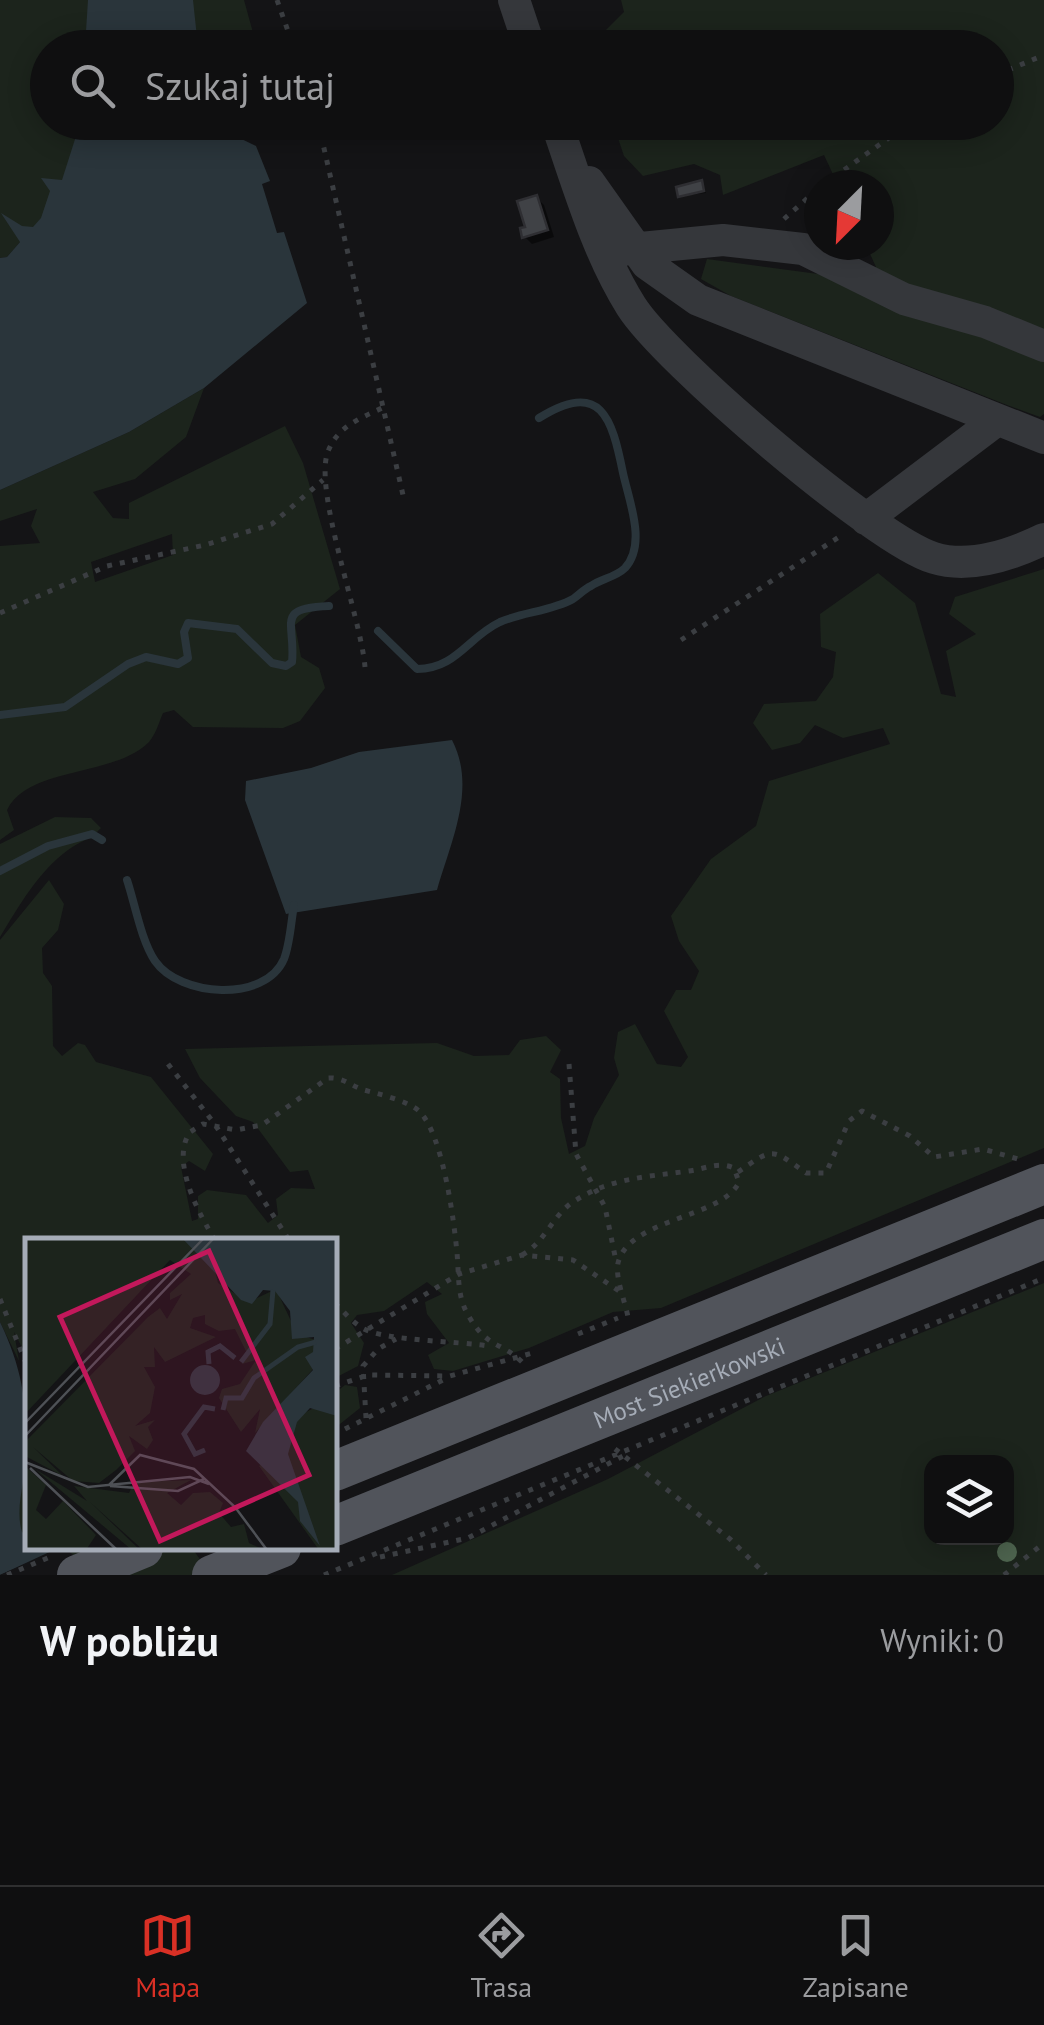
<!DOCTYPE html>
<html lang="pl">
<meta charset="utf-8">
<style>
body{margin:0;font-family:"PT Sans",sans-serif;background:#181819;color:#f1f3f6}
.controls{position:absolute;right:30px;bottom:30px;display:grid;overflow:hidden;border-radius:20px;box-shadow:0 5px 25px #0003}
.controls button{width:90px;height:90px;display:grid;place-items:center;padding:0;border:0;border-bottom:2px solid #2f2f30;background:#0f0f10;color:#f1f3f6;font:50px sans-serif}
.compass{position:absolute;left:804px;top:170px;width:90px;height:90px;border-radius:50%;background:#0f0f10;box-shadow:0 5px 25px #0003;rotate:204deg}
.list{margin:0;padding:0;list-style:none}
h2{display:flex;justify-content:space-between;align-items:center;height:130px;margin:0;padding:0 40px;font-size:42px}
h2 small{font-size:32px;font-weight:400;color:#9b9c9f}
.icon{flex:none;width:55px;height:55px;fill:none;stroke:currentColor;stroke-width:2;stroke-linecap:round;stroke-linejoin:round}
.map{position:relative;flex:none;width:1044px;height:1575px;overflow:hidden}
.search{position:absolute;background:#0f0f10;box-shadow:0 5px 25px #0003;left:30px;right:30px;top:30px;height:110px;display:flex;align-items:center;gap:25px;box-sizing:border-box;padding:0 35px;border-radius:55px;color:#9b9c9f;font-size:38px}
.sheet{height:310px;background:#0f0f10}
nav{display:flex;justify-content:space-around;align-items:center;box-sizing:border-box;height:140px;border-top:2px solid #2f2f30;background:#0f0f10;font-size:28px;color:#9b9c9f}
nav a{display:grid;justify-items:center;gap:5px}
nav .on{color:#d93025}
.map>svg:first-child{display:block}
.green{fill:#1c241c;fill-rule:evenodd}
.water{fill:#2a353b}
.pier{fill:#141416}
.shadow{fill:#0007}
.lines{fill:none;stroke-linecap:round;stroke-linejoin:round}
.stream{stroke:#2a353b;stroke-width:8}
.building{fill:#404246;stroke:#2e2e32;stroke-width:2.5}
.path{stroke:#3b3e42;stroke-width:5;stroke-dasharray:5 8;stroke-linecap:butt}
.minor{stroke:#35373b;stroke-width:32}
.major{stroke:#51545b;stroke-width:40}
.tree{fill:#4d634e}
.labels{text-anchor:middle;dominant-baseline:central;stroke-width:9;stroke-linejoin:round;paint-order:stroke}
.street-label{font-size:25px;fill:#a5acb7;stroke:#0f0f11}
.inset-river{fill:none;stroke:#2a353b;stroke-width:5}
.inset-road{fill:none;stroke:#4e5156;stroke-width:2.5}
.view{fill:#c2185b;fill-opacity:0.15;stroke:#c2185b;stroke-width:5}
.inset-edge{fill:none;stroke:#a5acb7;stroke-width:5}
</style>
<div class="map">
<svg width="1044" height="1575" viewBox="0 0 1044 1575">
<rect width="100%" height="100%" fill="#141416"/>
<path class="green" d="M0,0h244l13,47 -209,1v74l123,1 -151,119 -13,15 -7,1z
M621,0h423v414l-4,3 -33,-12 -276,-109 -30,-17 6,-20 126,17 43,-9 -10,-22h13v-60h-41l-14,-30 -101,40 -3,-20 -26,-11 -51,12 -19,-20 -11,-33 383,-1v-74h-408l36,-36z
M204,388l-18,49 -51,42 -42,13 20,26 16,1v-16l156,-77 18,37 37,126 -45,36 6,32 18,11 6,20 -25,33 -17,7 -90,-1 -19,-17 -11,3c-4,9 -7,21 -14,29 -34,35 -121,24 -142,68l7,20 -14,10v-294l40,-3 -9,-17 6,-17 -37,12v-31l129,-58zM172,534l1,21 -78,27 -4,-20z
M1044,569v579l-383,160 -48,4 -84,36 -76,23 -19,-2 -6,-14 21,-12 -22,-29 -2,-12 17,-8 -15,-12 -43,29 -27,4 -6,8 13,20 -6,23 -23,12v-138h-307l-1,117 -13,-25 5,29 -19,-39v-382l49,-60 15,24 -6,26 -16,18 1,25 9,13 1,60 9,10 16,-13 7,2 11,17 55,15 62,77 -8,17 -16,-10 -8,6 11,54 6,-2v-23l9,-6 39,5 22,28 10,-8 -2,-16 15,-11 24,1 -7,-19 -18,2 -37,-50 -17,-6 -36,-38 -15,-29 252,-6 37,13 35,-1 11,-15 26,-4 15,14 -11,22 10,7 1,39 8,36 16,-8 9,-28 25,-43 -5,-17 4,-26 17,-8 22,40 24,3 7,-10 -24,-46 12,-21h15l8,-19 -20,-30 -8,-25 40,-57 45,-33 13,-45 121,-37 -7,-16 -40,10 -28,-13 -15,18 -28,7 -19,-27 11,-19 52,-3 17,-24 3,-25 -15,-5 -1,-33 58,-41 37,30 26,91 15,3 -10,-46 30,-17 -27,-20 6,-17z
M55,817l36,1 10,10c-11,12 -21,13 -33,22 -30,22 -49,56 -68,87v-93z
M1044,1283v292h-652l216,-96 158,-83zM932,1462h74v76h-74z
M345,1385l12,2 3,21 -25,20v-35z
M25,1387l3,161h164l19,27h-173l-38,-25 25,-121z"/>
<path class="water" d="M88,0h105l5,47h-113z
M69,123h154l4,9 29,14 14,35 -8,3 15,49 7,-1 23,71 -103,85 -75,44 -129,58v-232l7,-1 13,-15 -19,-29 21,13 11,1 8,-9 9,-27 -9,-13 21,2 15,-47z
M452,740c25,48 -1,101 -15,150l-151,24 -41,-114 1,-19 65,-13 48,-16z
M0,1322c21,43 27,80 27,127 0,28 -13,57 -5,83l5,3 1,13 32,1 -60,26z"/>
<path class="pier" d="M58,1548h8l13,13 2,14h-81z"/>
<path class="shadow" d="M701,183l5,10 -26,3z
M537,198l7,7 10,32 -22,7 -7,-7z"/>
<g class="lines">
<path class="stream" d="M378,631l39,38c39,0 51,-32 83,-47 23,-10 52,-11 73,-23 6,-4 11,-10 18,-13 10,-7 25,-9 34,-18 22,-24 4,-67 -2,-95 -11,-55 -22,-94 -84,-55
M0,715l65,-8 63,-43 18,-7 32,7 10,-6 -4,-26 4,-9 49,6 35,34 14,3 6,-4c4,-39 -18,-54 37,-56
M0,871l48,-25 44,-12 10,6
M127,880c8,24 14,60 28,81 25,36 110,42 129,-2 6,-15 7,-37 10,-54"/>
</g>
<path class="building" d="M702,180l2,11 -26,6 -2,-10z
M537,195l11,35 -26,8 -2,-10 5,-1 -8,-26z"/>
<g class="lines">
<path class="path" d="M277,0l17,48
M996,75l48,-20
M318,122l85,373
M823,185l88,-63
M784,219l35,-31
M0,613l107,-47 98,-21 67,-21 51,-44
M681,640l161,-105
M365,667c-4,-50 -54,-182 -36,-218 10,-23 32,-31 53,-41
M168,1064l46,59 75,117
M569,1064l7,90 29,53 11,54
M738,1172c36,-25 33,-24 68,1h20l23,-52 13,-10 48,25 24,21 49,-8 35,10
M215,1240c-16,-26 -45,-79 -25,-108l13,-8 33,6 26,-5 66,-47c15,-1 23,8 36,12 15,4 45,11 56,22 23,24 34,108 37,141 2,21 0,42 10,60 20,37 35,28 56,50
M522,1255c22,-12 29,-36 48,-51 37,-26 76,-27 119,-33 16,-2 29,-10 45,-3l5,14c-16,36 -110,36 -121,81 -3,15 7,38 10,54
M0,1299l26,64 2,24
M335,1303c9,9 18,20 29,26 23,12 94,12 124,17
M578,1334l40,-16
M335,1349l124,-75 63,-19 51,5 49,33
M335,1386l33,-11 82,1 86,-24
M366,1418l-3,-52 15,-17 18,-10
M345,1429l102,-51
M615,1449l115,90 36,36
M380,1557l88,-19 155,-82
M7,1575l43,-18
M324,1575l720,-297
M1004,1575l40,-32"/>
<path class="minor" d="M514,0l16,48
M556,122c22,62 40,128 75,184 33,53 245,235 303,252 36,11 77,-3 110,-19
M589,182l58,82 51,36 346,138
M620,250l103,-10 80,9 101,50 81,23 59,24
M866,519l131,-99"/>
<g class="major">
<path d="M335,1471l709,-287"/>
<path id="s1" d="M335,1526l709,-287"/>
<path d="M77,1575l66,-27"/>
<path d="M212,1575l69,-27"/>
</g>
</g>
<circle class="tree" cx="1007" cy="1552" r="10"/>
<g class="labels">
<g class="street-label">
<text stroke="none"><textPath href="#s1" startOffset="382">Most Siekierkowski</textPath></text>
</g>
</g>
<g transform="translate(25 1238)">
<rect width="312" height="312" fill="#141416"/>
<path d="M0,0h162l24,16 7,29 18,11 19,5 21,-10 21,45 22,7 -5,27 -59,65 5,-24 -19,23 -22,-34 3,-9 18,-5 16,-24 -14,4 5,-11 -12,-24 -16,2 -14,-7v-9l-12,3 -3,10 26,9 -51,25 -11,-15 1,20h-11l11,20 -5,26 -15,13 20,-6 -7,7 5,13 -6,9 -18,-13 6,15 -19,19 -17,13 -26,-2 -40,-34 30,29 -38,-20v-14l123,-125 12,-9 7,11 15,-25 -12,6v-7l21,-19 -21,-14 -145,154zM293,168l19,10v134h-18l-60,-84 27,-17 10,-32zM0,228l21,19 -10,25 10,9 17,-18 33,34 -10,15h-61zM10,231l52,32 -13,-15 55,7 5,-11 57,-2 -24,13 14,12 12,-12 17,-1 13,11 -4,10 12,14 13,-3 5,19 11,5 -117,2 -53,-48 50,48h-8z" fill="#1c241c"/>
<path d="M157,0h155v178l-27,-8 -13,14 -9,32 32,92 -20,-25 -2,-19 -52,-51 17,-29 50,-52 -8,-13 8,-5 1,-15 -22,2 -2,-28 -15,-20 -12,-1 -11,14 -11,-4zM165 142a15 15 0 1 1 30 0a15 15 0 1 1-30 0Z" fill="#2a353b"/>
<path class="inset-river" d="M216,124l29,-38 3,-34M184,126l-1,-12 12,-6 15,12M198,172l3,-12h16l12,-20 44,-31 18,-5M180,212l-10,4 -11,-20 20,-27 11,2"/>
<path class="inset-road" d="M0,185l179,-185M0,198l189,-198M0,224l63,25 102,-10 19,7M5,230l87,82M84,247l31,-30 54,14 41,38 32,43M85,248l68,5 26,-12"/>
<path class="view" d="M184,13l100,224 -149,66 -100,-224z"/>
<rect width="312" height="312" class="inset-edge"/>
</g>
</svg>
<div class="controls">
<button><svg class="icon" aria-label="layers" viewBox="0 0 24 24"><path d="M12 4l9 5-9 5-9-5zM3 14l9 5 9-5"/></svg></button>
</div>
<svg class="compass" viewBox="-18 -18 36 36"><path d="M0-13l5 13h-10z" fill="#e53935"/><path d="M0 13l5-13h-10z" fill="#9b9c9f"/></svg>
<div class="search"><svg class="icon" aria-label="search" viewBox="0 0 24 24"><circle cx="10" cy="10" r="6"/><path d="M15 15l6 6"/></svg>Szukaj tutaj</div>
</div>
<section class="sheet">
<h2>W pobliżu<small>Wyniki: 0</small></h2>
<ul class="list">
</ul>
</section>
<nav>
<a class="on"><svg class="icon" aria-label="map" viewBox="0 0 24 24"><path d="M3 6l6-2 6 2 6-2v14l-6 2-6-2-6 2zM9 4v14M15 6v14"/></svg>Mapa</a>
<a><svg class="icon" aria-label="directions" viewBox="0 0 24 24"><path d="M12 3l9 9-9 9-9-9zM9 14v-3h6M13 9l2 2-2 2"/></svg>Trasa</a>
<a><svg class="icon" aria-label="saved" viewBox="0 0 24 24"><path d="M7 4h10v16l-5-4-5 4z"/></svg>Zapisane</a>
</nav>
